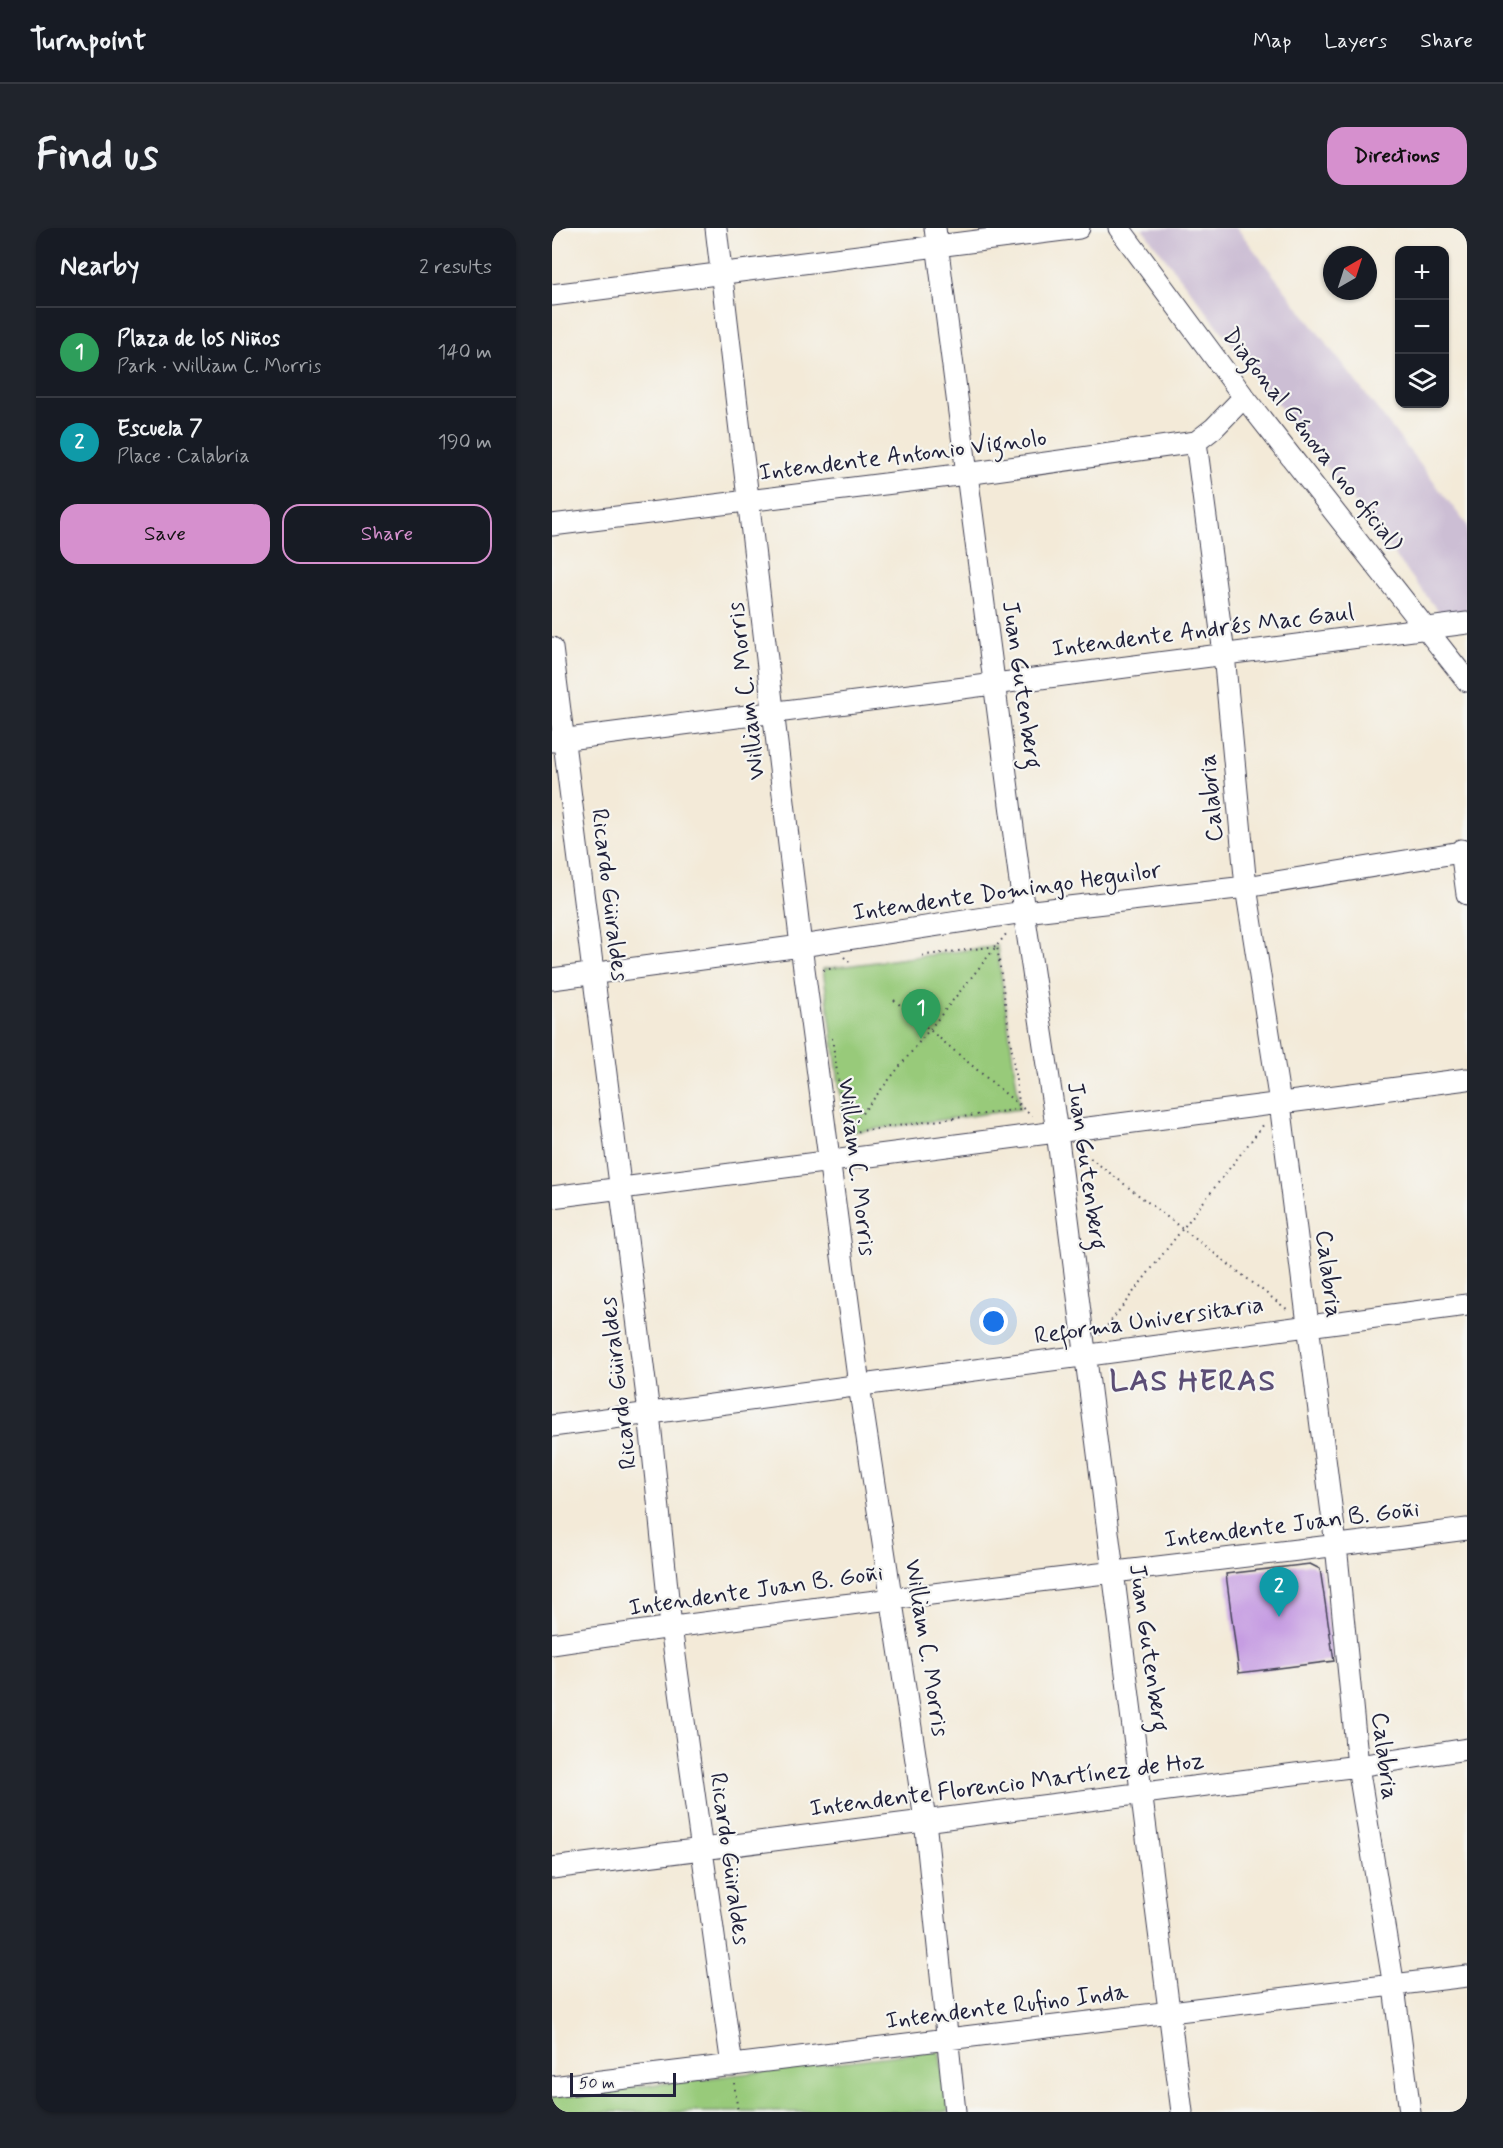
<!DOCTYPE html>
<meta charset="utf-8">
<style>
body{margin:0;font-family:Mynerve,sans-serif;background:#20242c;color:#f1f3f6}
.controls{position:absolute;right:18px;top:18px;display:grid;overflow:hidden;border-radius:12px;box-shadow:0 2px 4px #0004}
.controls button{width:54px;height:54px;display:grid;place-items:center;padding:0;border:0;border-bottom:2px solid #363941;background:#171b24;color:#f1f3f6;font:30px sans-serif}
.compass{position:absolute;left:771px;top:18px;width:54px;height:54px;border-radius:50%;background:#171b24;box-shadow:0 2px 4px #0004;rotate:39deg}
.scale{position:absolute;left:18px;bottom:15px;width:106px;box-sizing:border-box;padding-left:6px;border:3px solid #22223b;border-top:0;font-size:16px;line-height:21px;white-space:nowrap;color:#22223b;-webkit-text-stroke:4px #f6f6f2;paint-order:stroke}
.you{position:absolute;left:442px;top:1094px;width:21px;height:21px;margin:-15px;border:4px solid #fff;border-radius:50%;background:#1a73e8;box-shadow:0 0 0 9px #1a73e833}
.badge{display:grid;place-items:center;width:39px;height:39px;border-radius:50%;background:#d690ce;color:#fff;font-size:20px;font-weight:700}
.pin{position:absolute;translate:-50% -50px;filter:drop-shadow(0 2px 3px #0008)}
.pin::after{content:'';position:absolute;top:32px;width:21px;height:18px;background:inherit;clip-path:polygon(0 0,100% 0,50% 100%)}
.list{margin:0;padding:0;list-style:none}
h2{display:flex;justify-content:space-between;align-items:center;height:78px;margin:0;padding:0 24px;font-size:26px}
h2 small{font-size:20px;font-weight:400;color:#9ea1a6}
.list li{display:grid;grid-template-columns:39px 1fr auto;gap:18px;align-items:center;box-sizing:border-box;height:90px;padding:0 24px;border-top:2px solid #363941}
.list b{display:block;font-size:22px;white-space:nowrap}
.list p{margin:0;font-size:20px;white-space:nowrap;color:#9ea1a6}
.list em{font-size:20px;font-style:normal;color:#9ea1a6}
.actions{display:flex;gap:12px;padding:18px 24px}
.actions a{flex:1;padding:14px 0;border:2px solid #d690ce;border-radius:18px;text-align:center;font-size:21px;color:#d690ce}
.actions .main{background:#d690ce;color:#111}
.icon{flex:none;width:33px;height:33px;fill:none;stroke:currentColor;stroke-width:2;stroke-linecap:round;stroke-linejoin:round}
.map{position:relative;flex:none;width:915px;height:1884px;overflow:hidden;border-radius:18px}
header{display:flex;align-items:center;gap:36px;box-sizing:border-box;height:84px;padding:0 30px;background:#171b24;border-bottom:2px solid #363941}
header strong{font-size:28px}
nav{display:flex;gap:33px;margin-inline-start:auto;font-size:21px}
.intro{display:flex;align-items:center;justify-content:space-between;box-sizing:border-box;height:144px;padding:0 36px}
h1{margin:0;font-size:42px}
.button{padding:15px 27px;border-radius:18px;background:#d690ce;color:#111;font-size:21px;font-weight:700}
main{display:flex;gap:36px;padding:0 36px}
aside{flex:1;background:#171b24;border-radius:18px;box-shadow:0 2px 4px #0004}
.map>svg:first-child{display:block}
.industrial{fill:#ccbed4}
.green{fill:#98ca7a;stroke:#5d765a;stroke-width:1.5}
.building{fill:#c69de2}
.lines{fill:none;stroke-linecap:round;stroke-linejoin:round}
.minor-casing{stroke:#414053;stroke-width:23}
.path{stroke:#414053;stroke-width:2;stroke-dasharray:1.5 4.5;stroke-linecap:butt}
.minor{stroke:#fff;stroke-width:21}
.labels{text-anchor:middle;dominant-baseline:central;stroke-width:4.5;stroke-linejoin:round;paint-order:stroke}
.street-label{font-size:24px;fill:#22223b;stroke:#f6f6f2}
.district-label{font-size:30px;font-weight:bold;letter-spacing:1.5px;fill:#5b4d75;stroke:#f6f6f2}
</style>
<header>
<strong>Turnpoint</strong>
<nav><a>Map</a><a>Layers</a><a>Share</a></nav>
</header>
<div class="intro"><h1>Find us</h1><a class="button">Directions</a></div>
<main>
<aside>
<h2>Nearby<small>2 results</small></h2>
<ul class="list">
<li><span class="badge" style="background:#2e9e5b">1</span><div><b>Plaza de los Niños</b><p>Park · William C. Morris</p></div><em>140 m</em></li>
<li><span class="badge" style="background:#0f9aa8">2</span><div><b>Escuela 7</b><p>Place · Calabria</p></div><em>190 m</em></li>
</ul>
<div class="actions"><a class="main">Save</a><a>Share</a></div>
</aside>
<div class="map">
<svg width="915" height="1884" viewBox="0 0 915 1884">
<rect width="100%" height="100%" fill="#f6f6f2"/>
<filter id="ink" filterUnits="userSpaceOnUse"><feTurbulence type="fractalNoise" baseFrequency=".0167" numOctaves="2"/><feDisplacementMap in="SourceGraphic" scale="12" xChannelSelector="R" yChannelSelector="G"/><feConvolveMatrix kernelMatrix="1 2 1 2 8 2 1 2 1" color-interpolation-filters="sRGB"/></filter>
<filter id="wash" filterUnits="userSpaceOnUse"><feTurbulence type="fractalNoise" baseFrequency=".008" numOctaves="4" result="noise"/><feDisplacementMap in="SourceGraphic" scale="24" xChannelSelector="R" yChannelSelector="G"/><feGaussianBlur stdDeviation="1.35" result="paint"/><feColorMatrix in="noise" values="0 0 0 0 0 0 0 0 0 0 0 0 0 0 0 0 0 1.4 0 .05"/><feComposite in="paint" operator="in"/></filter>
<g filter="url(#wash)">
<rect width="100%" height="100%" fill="#f3ead8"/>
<path class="industrial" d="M590,0h95l230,297v88l-25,3z"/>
<path class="green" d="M445,718l23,163 -174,24 -23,-164z
M387,1822l10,62h-397v-15z"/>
<g id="blocks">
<path class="building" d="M758,1336l10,5 14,92 -95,12 -13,-99z"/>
</g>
</g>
<g filter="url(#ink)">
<use href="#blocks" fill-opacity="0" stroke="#414053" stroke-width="1.5"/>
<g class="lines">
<g class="minor-casing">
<path id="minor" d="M164,0l85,718 58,439 66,435 30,292
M383,0l89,684 33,220 125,980
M567,0l125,169 223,284
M0,67l527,-67
M644,214l28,212 22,233 34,216 56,442 22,221 36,221 16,125
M0,297l414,-51 230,-32 18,-14 30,-31
M0,420l97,765 22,214 61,439
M0,513l915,-118
M909,622l6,44
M0,751l249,-33 223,-34 222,-25 221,-36
M0,969l915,-118
M0,1198l915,-121
M0,1416c304,-44 610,-76 915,-115
M0,1640l806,-102 109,-17
M0,1859l915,-111"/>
</g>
<path class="path" d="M292,729l9,8
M271,742l13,-2
M342,772l138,116
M280,810l14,95 174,-24 -23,-163 -78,10
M295,904l160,-199
M524,919l212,163
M548,1107l164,-211
M182,1855l4,29"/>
<use href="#minor" class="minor"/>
</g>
</g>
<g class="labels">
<g class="street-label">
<text transform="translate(760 212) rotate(52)">Diagonal Génova (no oficial)</text>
<text transform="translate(351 228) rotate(-7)">Intendente Antonio Vignolo</text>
<text transform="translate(651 403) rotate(-7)">Intendente Andrés Mac Gaul</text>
<text transform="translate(469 457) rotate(82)">Juan Gutenberg</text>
<text transform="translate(195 463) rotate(-97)">William C. Morris</text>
<text transform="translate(660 570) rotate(-95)">Calabria</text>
<text transform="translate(455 664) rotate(-8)">Intendente Domingo Heguilor</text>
<text transform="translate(57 667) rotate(83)">Ricardo Güiraldes</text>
<text transform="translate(534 938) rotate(82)">Juan Gutenberg</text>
<text transform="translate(304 939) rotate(83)">William C. Morris</text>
<text transform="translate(776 1046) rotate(83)">Calabria</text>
<text transform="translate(597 1093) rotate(-8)">Reforma Universitaria</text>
<text transform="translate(67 1155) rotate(-97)">Ricardo Güiraldes</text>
<text transform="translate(740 1297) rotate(-7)">Intendente Juan B. Goñi</text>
<text transform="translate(204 1363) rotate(-8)">Intendente Juan B. Goñi</text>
<text transform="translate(374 1420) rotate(81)">William C. Morris</text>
<text transform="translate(596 1420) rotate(82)">Juan Gutenberg</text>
<text transform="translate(832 1528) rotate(83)">Calabria</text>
<text transform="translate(455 1557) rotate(-7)">Intendente Florencio Martínez de Hoz</text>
<text transform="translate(177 1631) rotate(82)">Ricardo Güiraldes</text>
<text transform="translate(455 1779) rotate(-7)">Intendente Rufino Inda</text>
</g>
<g class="district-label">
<text x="641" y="1153">LAS HERAS</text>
</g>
</g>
</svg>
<div class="controls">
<button>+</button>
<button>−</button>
<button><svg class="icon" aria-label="layers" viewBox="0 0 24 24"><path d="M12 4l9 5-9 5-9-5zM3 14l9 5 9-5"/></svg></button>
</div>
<svg class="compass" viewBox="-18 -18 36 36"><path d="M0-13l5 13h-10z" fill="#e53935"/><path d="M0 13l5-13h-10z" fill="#9ea1a6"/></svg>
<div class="scale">50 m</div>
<div class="you"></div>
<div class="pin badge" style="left:369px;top:811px;background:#2e9e5b">1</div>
<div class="pin badge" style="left:727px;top:1389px;background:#0f9aa8">2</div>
</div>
</main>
